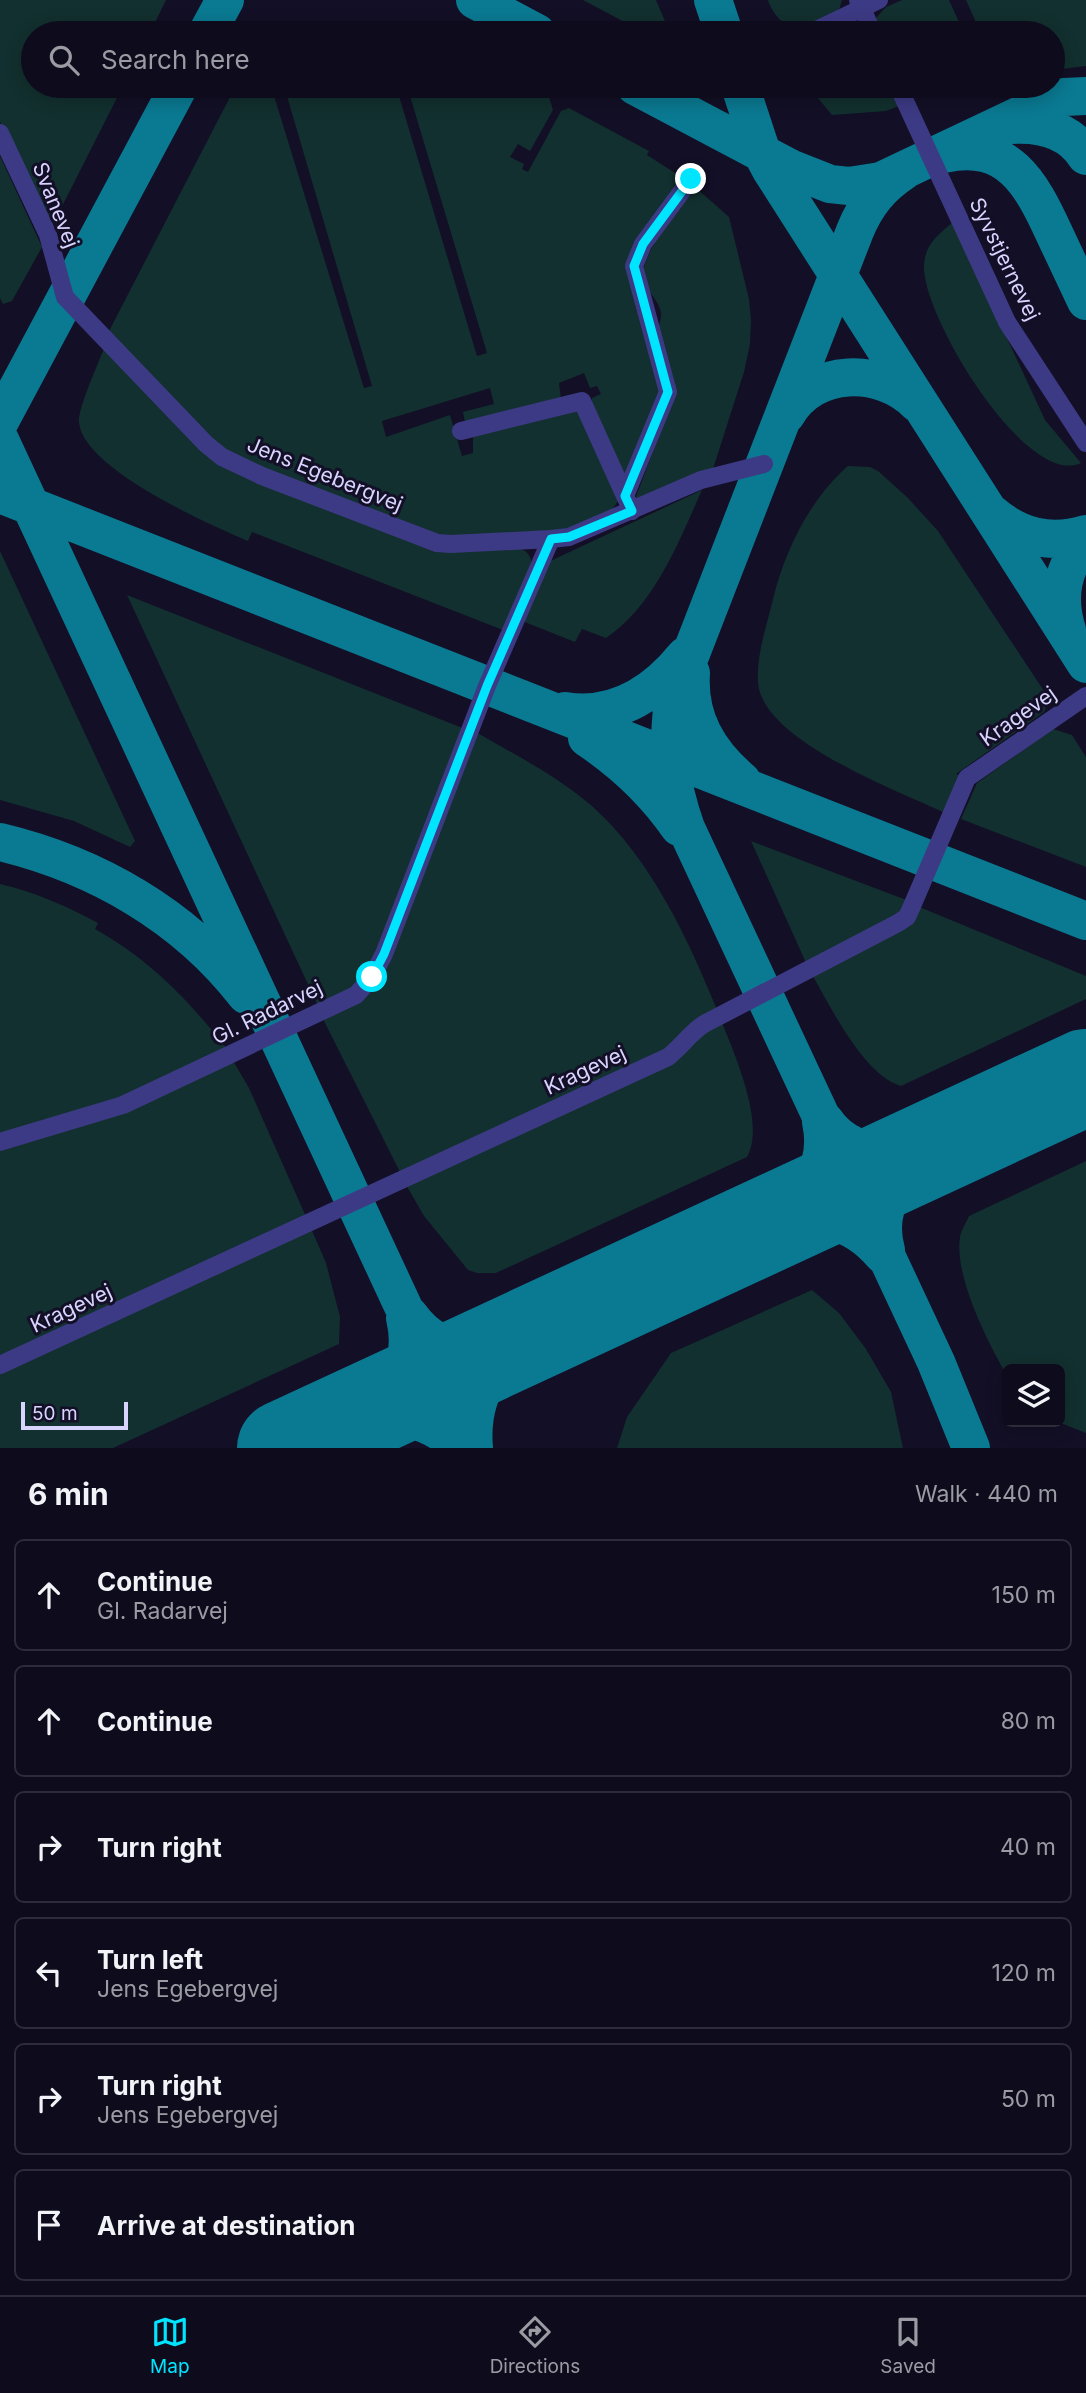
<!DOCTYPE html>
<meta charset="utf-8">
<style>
body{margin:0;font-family:Inter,sans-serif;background:#1c1929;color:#f1f3f6}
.controls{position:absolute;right:21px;bottom:21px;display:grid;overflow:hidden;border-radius:10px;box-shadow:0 4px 18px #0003}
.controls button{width:63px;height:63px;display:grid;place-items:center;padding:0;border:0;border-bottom:2px solid #2e2b3b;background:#0e0b1c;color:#f1f3f6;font:35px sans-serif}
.scale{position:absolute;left:21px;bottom:18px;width:107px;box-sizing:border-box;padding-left:7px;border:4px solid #d9d4ff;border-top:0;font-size:19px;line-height:24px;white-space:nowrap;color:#d9d4ff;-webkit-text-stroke:5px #130f26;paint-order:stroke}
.stop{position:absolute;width:21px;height:21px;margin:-16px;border:5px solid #00e5ff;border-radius:50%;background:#fff}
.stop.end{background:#00e5ff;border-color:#fff;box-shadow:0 2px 7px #0008}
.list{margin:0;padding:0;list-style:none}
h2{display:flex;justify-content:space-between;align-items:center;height:91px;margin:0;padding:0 28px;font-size:30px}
h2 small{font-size:23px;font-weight:400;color:#9b9ba3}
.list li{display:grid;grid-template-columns:46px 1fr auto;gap:21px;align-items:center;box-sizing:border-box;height:112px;margin:0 14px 14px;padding:0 14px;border:2px solid #2e2b3b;border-radius:10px}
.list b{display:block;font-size:26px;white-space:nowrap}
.list p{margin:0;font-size:23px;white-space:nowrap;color:#9b9ba3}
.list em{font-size:23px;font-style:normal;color:#9b9ba3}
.icon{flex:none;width:38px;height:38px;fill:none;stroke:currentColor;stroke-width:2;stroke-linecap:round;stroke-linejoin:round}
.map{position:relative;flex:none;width:1086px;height:1448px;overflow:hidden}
.search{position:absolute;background:#0e0b1c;box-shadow:0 4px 18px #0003;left:21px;right:21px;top:21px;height:77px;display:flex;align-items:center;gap:18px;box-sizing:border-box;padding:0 24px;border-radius:38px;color:#9b9ba3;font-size:26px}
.sheet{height:847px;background:#0e0b1c}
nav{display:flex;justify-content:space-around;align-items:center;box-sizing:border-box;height:98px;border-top:2px solid #2e2b3b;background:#0e0b1c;font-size:19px;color:#9b9ba3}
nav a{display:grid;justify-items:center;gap:4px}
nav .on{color:#00e5ff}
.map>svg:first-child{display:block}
.grass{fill:#12302f}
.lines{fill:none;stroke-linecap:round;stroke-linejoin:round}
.taxiway{stroke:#0a7a92;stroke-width:38}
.runway{stroke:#0a7a92;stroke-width:96}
.minor{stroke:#3d3a85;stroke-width:18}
.route{stroke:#00e5ff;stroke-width:9}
.labels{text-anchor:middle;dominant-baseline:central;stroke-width:6;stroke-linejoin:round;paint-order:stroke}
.street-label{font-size:21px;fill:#d9d4ff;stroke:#130f26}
</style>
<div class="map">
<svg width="1086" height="1448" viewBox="0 0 1086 1448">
<rect width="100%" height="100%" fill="#130f26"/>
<path class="grass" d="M0,0h166l-16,33h-117v53h90l-72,142 -51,-106z
M583,0h73l14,33h-25z
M768,0h74l-3,10c-10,6 -23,16 -35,18 -17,4 -32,-14 -36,-28z
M902,0h47l15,33h-83l-6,-14 11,-12z
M966,0h120v66l-33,4v-37h-81l7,-4z
M261,86h10l93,302 8,-2 -88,-300h112l81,270 10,-3 -80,-267h121l21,11 4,13 -23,41 -12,-7 -8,13 14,7 -2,5 6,3 33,-61 8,-3 80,43 -2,4 36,23 -53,78 30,126v14l-36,91 -34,-79 2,-10 9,-4 -4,-8 -7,2 -6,-15 -25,10 2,16 -96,23 -2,-10 31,-8 -4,-16 -108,33 4,16 64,-22 12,41 11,-3v-18l103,-27 45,89 -12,17 -52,18 -119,5 -186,-71 -31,-16 -113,-117 122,-236z
M808,86h82l9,20 -13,5 -54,4z
M0,156l42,91 -30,54 -9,3 -3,-6z
M695,187l34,30 20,82 2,21 -1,24 -6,28 -31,97 -78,30 39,-102c2,-23 -11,-41 -16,-63 -1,-7 4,-14 3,-21 -2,-13 -14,-21 -17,-33 -7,-24 37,-73 51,-93z
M953,222l92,198 36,43c-55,26 -161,-150 -157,-199 2,-21 14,-29 29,-42z
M105,346l92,99 230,98 89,4c6,2 11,4 14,10 8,14 -16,59 -22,75l-256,-100 -4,9c-40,-17 -164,-72 -169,-118 -2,-13 20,-61 26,-77z
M848,466l22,1 8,4 29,26 31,34 108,163 1,11 -3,7 -88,62 6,2 -17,37c-46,-22 -182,-72 -187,-130 -2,-28 9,-58 15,-84 12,-49 37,-100 75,-133z
M702,490c-23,51 -47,115 -96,148l-24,-9 -7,13 -53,-21 24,-58z
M0,551l135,290 -5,6 -56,-26 -74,-21z
M127,595l338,134 -66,178 -41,81 -39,20z
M1053,729l19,6 14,22v110l-125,-48 16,-36z
M474,731c40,23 83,45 118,75 60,54 96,133 126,206l-46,35 -271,127 -79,-157 34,-17z
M751,841l5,2 153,58 -4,11 -98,53z
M0,884c35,8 66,22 98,39l-3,6c57,32 93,71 133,121l-104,49 -124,37z
M917,906l169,70v23l-185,87c-38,-11 -71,-81 -90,-113z
M721,1020c13,33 45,104 26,137l-251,116h-19l-9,-3 -44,-54 -19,-33z
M232,1059l17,29 58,131 -307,142v-215z
M1086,1161v272l-28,-11 2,-53h-53v7c-19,-34 -53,-99 -47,-139 1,-7 6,-14 9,-21z
M310,1226l16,37 14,54 -1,27 -226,104h-113v-79z
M812,1290l27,23 27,36 25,43 12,56h-286l10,-31 44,-64z"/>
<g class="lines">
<path class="taxiway" d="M475,0l62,33
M713,0l11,33
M207,33l18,-33
M635,86l157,83 38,15 19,2 32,-5 158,-75 25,-9 22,-1
M740,86l22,67 9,17 315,494
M1001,126c31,-4 66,0 85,30
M944,154c64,-14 87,29 110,79 11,23 21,45 32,68
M904,171c-24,16 -38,33 -49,60l-182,469c-6,51 -4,80 13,128l250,534 35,86
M786,415c27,-48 95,-48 131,-12
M0,421l179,-335
M0,440l469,1008
M0,494l1086,427
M991,513c28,24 59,32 95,21
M1067,630c-10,-32 -5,-64 19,-89
M691,673c-3,45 17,79 51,108
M565,711c51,8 90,-18 120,-55
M587,738c36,24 67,53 92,89
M0,842c96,23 185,74 246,153
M1058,1090l28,-7
M825,1121c26,38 71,35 110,25
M768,1225c48,-9 81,-10 115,30
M768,1225c37,-23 63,-57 53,-103
M886,1250c-13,-48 17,-79 53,-105
M410,1316c39,54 93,27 143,9
M351,1418c39,-25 66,-48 54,-100
M351,1418c49,-3 72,-3 112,30
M474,1448c-4,-47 15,-85 56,-109"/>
<path class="runway" d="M285,1448l801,-371"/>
<path class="minor" d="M858,0l15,33
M810,33l69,-33
M898,86l109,236 79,121
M0,133l48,102 17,62 141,147 16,13 40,19 175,67 14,1 100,-5
M461,431l121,-30 43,95
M632,511l-7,-15 43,-104 -34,-126 9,-22 48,-65
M0,1142l123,-37 233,-110 16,-18 12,-23 103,-268 64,-147 18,-2 132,-57 63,-16
M0,1365l668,-308c13,-10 22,-24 36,-33l194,-101 9,-6 5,-11 55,-128 119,-82"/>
</g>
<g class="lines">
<path class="route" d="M372,977l12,-23 103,-268 64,-147 18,-2 63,-26 -7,-15 43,-104 -34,-126 9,-22 48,-65"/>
</g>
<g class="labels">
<g class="street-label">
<text transform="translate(56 205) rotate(68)">Svanevej</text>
<text transform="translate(1005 259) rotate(64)">Syvstjernevej</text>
<text transform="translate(325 474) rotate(22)">Jens Egebergvej</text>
<text transform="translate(1018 716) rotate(-35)">Kragevej</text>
<text transform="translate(267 1012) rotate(-26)">Gl. Radarvej</text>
<text transform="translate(585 1070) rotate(-25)">Kragevej</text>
<text transform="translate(71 1308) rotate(-25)">Kragevej</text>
</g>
</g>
</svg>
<div class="controls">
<button><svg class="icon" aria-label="layers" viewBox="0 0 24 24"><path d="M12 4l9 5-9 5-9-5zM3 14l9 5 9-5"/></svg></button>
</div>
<div class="scale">50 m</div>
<div class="stop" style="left:372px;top:977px"></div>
<div class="stop end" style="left:691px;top:179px"></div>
<div class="search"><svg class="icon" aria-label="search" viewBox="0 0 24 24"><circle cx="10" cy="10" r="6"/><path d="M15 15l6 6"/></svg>Search here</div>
</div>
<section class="sheet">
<h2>6 min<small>Walk · 440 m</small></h2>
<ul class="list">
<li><svg class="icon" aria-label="ahead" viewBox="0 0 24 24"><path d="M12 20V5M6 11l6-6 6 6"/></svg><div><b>Continue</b><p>Gl. Radarvej</p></div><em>150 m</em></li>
<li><svg class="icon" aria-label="ahead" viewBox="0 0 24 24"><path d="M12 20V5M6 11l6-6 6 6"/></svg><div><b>Continue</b></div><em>80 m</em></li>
<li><svg class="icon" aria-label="right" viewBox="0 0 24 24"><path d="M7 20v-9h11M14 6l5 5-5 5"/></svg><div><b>Turn right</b></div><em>40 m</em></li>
<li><svg class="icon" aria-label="left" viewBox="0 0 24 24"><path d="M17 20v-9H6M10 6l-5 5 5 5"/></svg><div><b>Turn left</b><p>Jens Egebergvej</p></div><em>120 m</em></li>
<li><svg class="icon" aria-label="right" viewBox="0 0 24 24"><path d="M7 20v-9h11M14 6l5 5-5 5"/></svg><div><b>Turn right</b><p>Jens Egebergvej</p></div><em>50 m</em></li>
<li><svg class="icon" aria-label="arrive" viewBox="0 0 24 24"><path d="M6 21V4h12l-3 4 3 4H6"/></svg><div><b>Arrive at destination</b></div></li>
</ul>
</section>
<nav>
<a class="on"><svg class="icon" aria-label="map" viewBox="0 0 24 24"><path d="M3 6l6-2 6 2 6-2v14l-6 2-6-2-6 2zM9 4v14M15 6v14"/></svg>Map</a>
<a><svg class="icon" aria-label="directions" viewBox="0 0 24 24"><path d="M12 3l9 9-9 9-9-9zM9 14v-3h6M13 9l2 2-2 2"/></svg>Directions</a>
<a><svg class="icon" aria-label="saved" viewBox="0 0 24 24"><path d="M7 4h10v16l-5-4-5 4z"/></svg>Saved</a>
</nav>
